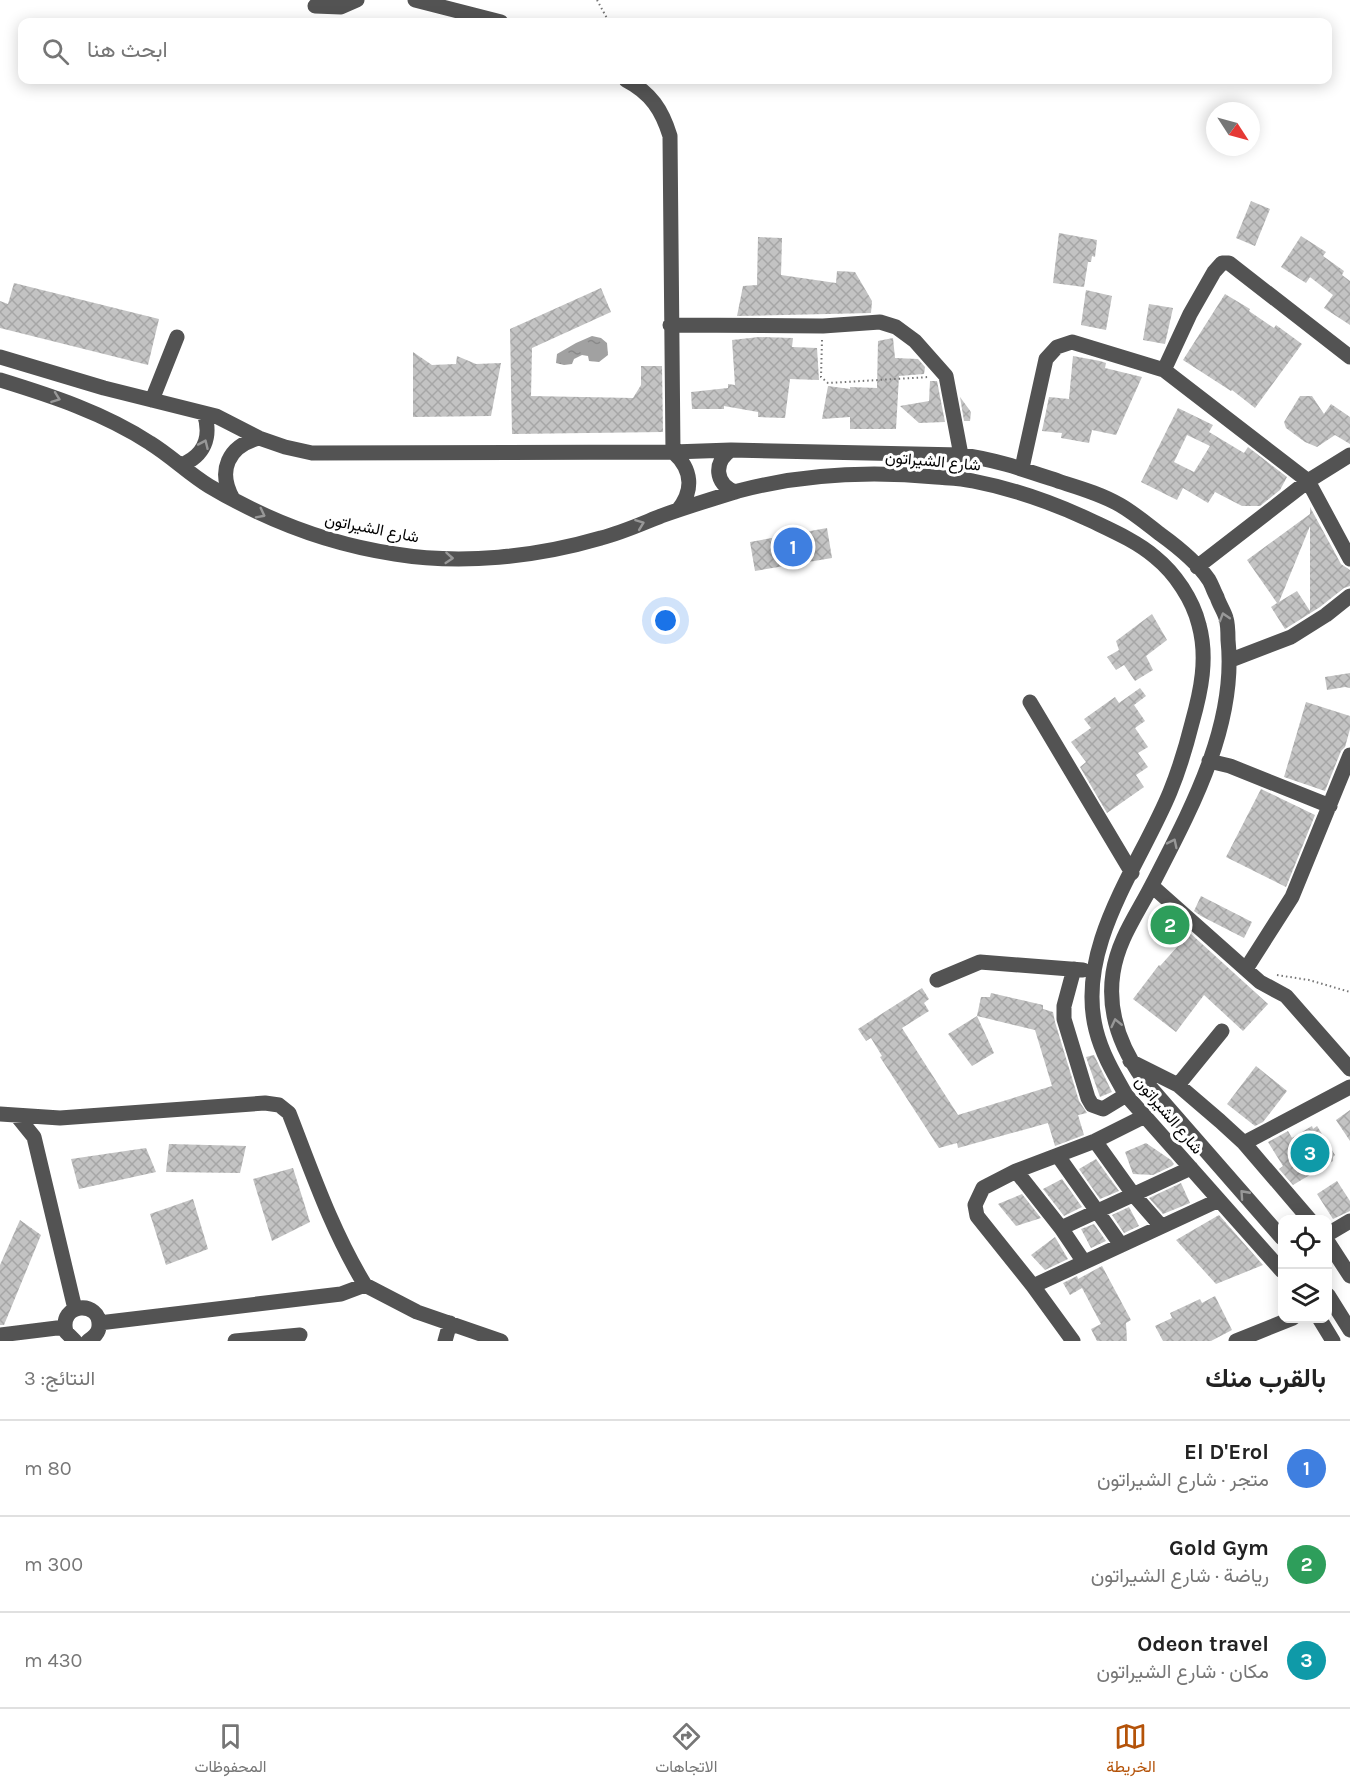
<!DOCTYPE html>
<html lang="ar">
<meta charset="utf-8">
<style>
body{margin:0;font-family:Karla,Vazirmatn,sans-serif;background:#f6f6f6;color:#222;direction:rtl}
.controls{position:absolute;right:18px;bottom:18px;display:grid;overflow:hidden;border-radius:12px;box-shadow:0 3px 15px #0003}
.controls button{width:54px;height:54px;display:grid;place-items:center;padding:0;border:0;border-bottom:2px solid #e0e0e0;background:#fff;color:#222;font:30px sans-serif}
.compass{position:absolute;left:1206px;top:102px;width:54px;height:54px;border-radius:50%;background:#fff;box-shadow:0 3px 15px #0003;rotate:126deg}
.you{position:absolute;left:666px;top:621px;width:21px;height:21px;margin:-15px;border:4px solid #fff;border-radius:50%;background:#1a73e8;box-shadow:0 0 0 9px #1a73e833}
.badge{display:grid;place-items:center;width:39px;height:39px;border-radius:50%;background:#b45309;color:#fff;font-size:20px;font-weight:700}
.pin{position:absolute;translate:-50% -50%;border:3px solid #fff;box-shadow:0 2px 6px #0006}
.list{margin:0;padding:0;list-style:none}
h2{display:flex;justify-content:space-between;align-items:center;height:78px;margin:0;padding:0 24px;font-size:26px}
h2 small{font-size:20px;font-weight:400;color:#767676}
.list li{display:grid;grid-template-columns:39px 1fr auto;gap:18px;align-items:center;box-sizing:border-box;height:96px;padding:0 24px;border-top:2px solid #e0e0e0}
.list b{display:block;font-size:22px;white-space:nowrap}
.list p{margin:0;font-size:20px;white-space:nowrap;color:#767676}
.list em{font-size:20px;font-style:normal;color:#767676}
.icon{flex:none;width:33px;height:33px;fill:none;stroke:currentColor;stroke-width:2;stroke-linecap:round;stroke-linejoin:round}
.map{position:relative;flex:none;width:1350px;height:1341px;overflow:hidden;direction:ltr}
.search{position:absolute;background:#fff;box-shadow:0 3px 15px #0003;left:18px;right:18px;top:18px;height:66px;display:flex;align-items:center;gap:15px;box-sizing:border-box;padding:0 21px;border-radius:12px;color:#767676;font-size:22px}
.sheet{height:366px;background:#fff}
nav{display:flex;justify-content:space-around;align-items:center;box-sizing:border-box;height:84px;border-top:2px solid #e0e0e0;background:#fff;font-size:16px;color:#767676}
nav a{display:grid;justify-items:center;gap:3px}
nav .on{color:#b45309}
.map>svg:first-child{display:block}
.water{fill:url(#water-ripples)}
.building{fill:url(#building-cross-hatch);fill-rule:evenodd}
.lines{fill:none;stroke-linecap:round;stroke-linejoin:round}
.path{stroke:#757575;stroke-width:2;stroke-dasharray:1.5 3;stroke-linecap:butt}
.minor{stroke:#535353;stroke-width:15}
.oneway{stroke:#989898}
.labels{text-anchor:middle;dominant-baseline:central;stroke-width:6;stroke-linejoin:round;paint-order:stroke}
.street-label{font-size:16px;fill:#000;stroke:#fff}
</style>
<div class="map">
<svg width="1350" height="1341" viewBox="0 0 1350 1341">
<defs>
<pattern id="water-ripples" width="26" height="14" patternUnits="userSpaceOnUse" patternTransform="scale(1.5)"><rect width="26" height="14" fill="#a1a1a1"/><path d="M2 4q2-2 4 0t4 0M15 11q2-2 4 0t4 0" fill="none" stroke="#898989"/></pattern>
<pattern id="building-cross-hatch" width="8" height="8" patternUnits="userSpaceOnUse" patternTransform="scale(1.5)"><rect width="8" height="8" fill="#c3c3c3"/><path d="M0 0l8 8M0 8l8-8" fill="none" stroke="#a6a6a6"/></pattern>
</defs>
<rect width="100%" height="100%" fill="#fff"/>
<path class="water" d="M592,336l9,2 6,5 1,12 -9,7 -10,-1 -1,-5 -6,-1 -8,4 -2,5 -8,1 -8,-2 1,-9 19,-11z"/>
<path class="building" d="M1251,201l19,8 -15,37 -19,-8z
M1059,233l38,7 -2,17 -3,-1 -1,6h-3l-4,25 -31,-4z
M1301,236l25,16 -3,4 21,15 -2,4 8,6v44l-26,-17 9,-13 -23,-18 -4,6 -25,-16z
M758,237l24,1 -1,37 55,8 1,-12 18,1 17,29 -1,12 -134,3 6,-30 14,-1z
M14,283l145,36 -11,46 -148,-37v-27l8,3z
M601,288l10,24 -79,36 -1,48 102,2 8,-13v-19h21l1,66 -151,2 -2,-105z
M1086,290l26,6 -6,34 -25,-5z
M1225,294l25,15 -1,2 25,17 2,-3 26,19 -47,64 -23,-18 -1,1 -48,-31z
M1149,304l24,4 -8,36 -22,-4z
M759,337l34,1 -1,9 25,1 2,32 -29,-1 -5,39 -27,-1v-5l-34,-6v3h-32l-1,-17 37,-4v-4l7,1 -3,-45z
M893,338l2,20 23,1 7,8 -1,7 -25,2 -3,53h-46v-12l-28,2 6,-33 22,3v-2l27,1 1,-47z
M413,352l19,13 24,-1 1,-8 19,8 25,-1 -10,53 -78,1z
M1073,356l27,5 6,2 -1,5 37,9 -26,58 -24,-5 -3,13 -28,-5 1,-5 -20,-2 7,-34 20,2z
M930,381h7l8,41 -26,1 -19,-17 29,-5z
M1300,396h12l12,18 7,-10 19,13v27l-15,-9 -18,12 -12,-5 -19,-14 -2,-6z
M960,397l11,15 -1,9h-6z
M1178,408l35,17 -4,7 35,21 4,-6 39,30 -7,13 -20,16h-18l-27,-14 -7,11 -25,-15 -6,12 -36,-18zM1187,435l23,11 -16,26 -20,-10z
M1310,507l31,57 9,6v16l-6,2 -24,19 -35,22 -14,-22 6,-4 -30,-43 63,-46zM1310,526v85l-13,-20 -18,11z
M827,528l5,30 -77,13 -5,-29z
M1152,614l15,26 -21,16 7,14 -18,11 -11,-16 -8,5 -9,-13 12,-7 -3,-9z
M1350,673v15l-5,-1 -18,3 -2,-13z
M1140,688l6,8 -12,9 11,16 -10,7 13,19 -10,6 10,14 -12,8 8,12 -37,26 -27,-46 6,-5 -15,-20 20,-14 -7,-9 31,-22 4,6z
M1306,702l44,14v13l-5,18 -4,4 -16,40 -41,-14z
M1261,789l54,26 -29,72 -60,-30z
M1201,896l51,26 -8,16 -43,-22 -7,-5z
M1190,933l78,71 -25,27 -39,-36 -28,37 -43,-33 26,-34 1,1z
M922,988l7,11 -5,4 5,8 -27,17 56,87 94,-29 -17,-56 -58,-14 4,-19h9l1,-4 52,12v4l10,3 2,10 24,79 8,12 -9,2 6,20 -29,11 -7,-23 -90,25 -1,-5 -18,5 -59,-91 2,-1 -11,-18 -5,3 -8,-12z
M977,1016l17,37 -22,13 -24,-32z
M1094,1055l18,37 -12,5 -14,-40z
M1256,1066l31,25 -24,31 -8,4 -28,-22z
M1350,1110v31l-14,-21z
M1312,1126l1,3 4,-3 18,29 -2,2v4l-40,24 -14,-16 4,-3 -15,-24 20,-11 4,7z
M1146,1143l25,17 3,4 -2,2 -19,9 -20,-1 -8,-22z
M169,1144l77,2 -6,27 -74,-1z
M146,1148l10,24 -77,17 -8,-30z
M1096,1159l23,32 -19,8 -21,-30z
M293,1168l17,54 -38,19 -19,-62z
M1062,1179l20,28 -18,9 -21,-27z
M1337,1181l13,20v10l-17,8 -16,-25z
M1181,1183l9,20 -27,11 -14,-16z
M1022,1194l19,24 -25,8 -18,-22z
M193,1199l15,50 -42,16 -16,-51z
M1129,1207l10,19 -15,7 -12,-18z
M1219,1215l44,50 -47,19 -40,-44z
M20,1220l21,15 -37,90h-4v-60z
M1094,1224l12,17 -15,7 -10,-19z
M1055,1237l13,22 -23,11 -14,-15z
M1102,1266l29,54 -5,3 1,18h-30l-6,-12 10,-5 -19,-36 -12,7 -7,-12 14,-7 1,3z
M1215,1296l17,34 -21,11h-48l-8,-15 17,-8 -2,-5 30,-14 2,4z"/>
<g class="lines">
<path class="path" d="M597,0l12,22
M822,340l-1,37 7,6 101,-6
M1277,975l32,5 41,12"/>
<path class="minor" d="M415,0l86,22
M315,6l26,1 16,-7
M626,80c25,13 36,30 44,56l3,316c19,17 21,38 5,58
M670,325l153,1 57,-4 16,5 19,14 31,35 15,79
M0,357l104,31 112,28 43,22 26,9 27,6 361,-1 58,-2 230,5c34,4 67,16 100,27 19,6 40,12 59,23 14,8 27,19 40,29 18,13 37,28 49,46 3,5 5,12 8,17 2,7 7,14 9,21 2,6 2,15 2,22 9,85 -37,169 -75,243 -15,30 -35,56 -40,90 -6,39 8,75 30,106l139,159
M1164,370l26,-56 24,-42 8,-9h7l121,94
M0,380c52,16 104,33 150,63 21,13 38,30 59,43 57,34 119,58 186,68 67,11 141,3 206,-16 20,-5 40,-14 60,-22 25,-9 51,-17 77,-25 64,-17 133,-20 198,-14 12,1 25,1 37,4 41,8 81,22 119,40 21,10 46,21 63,36 20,16 38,43 44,68 9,33 2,66 -7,98 -6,24 -13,47 -22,69 -30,73 -95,155 -74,238 6,24 18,44 30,65l156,176
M152,400l25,-63
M731,450c-18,12 -16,34 4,42
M181,465c23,-9 31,-28 23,-52
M1022,468l24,-109 11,-12 15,-5 92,28 144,111 42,78
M233,499c-16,-28 -5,-53 26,-61
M1197,567l111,-86 42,-26
M1231,660l60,-23 35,-22 24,-19
M1030,702l102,171
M1209,761l21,5 100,40
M1152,886l108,96 26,14 64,73
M1074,969l-10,37v13l24,79 4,7 11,4 23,-14
M1246,969l46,-72 58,-142
M937,980l43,-18 103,8
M1130,1061l48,24 42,36 24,22 66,77
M1178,1085l44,-54
M0,1114l60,4 205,-15 14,2 10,8c23,59 43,118 76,172
M17,1116l17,21 41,172
M1095,1141l38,53 28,32
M1244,1143l106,-56
M1058,1156l63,89
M1016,1171l45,57 23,34
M1061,1228l130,-60
M1328,1234l22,-13
M1328,1242l22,34
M1033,1286l186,-86
M1328,1295l22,35
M1319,1318l14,23
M99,1323l242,-29 24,-9 52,27 84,29
M0,1335l65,-8
M75,1341l-9,-9c-8,-30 35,-32 33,-6 0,7 -5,11 -11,15
M235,1341l65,-6
M445,1341l5,-18
M1073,1341l-40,-55 -56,-70 -2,-11 8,-17 33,-17 79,-30 50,-25
M1236,1341l57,-23"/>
</g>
<defs><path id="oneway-chevron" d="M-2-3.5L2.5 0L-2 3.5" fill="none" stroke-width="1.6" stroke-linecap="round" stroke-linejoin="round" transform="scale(1.5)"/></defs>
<g class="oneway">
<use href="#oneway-chevron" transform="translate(56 398) rotate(20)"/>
<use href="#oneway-chevron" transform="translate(204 444) rotate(-66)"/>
<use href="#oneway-chevron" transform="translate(261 514) rotate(27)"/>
<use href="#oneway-chevron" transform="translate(640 524) rotate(-21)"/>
<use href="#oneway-chevron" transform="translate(449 558) rotate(4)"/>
<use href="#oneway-chevron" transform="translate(1224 617) rotate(-107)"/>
<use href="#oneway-chevron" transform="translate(1173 843) rotate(-64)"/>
<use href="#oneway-chevron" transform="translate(1116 1023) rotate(-103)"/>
<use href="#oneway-chevron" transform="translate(1244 1194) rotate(-132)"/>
</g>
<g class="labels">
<g class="street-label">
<text transform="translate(933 461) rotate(5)">شارع الشيراتون</text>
<text transform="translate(372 528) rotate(11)">شارع الشيراتون</text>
<text transform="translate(1169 1115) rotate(50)">شارع الشيراتون</text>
</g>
</g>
</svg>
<div class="controls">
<button><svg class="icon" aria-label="locate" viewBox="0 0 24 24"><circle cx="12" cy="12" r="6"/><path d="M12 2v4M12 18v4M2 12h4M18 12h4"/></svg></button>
<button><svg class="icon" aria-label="layers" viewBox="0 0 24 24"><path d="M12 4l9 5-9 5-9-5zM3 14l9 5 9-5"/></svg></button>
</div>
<svg class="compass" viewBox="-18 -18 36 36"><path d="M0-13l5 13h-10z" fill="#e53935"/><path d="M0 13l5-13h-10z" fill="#767676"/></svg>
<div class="you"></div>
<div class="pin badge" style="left:793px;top:547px;background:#3f7fe0">1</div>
<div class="pin badge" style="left:1170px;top:925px;background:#2e9e5b">2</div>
<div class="pin badge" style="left:1310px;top:1153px;background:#0f9aa8">3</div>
<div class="search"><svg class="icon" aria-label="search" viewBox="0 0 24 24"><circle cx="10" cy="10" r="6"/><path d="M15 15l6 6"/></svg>ابحث هنا</div>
</div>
<section class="sheet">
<h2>بالقرب منك<small>النتائج: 3</small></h2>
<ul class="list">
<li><span class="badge" style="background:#3f7fe0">1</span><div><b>El D'Erol</b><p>متجر · شارع الشيراتون</p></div><em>80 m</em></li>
<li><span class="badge" style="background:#2e9e5b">2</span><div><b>Gold Gym</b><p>رياضة · شارع الشيراتون</p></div><em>300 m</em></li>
<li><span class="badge" style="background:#0f9aa8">3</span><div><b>Odeon travel</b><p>مكان · شارع الشيراتون</p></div><em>430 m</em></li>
</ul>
</section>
<nav>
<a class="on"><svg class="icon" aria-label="map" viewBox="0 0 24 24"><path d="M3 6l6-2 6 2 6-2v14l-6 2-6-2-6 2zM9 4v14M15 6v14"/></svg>الخريطة</a>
<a><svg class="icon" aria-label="directions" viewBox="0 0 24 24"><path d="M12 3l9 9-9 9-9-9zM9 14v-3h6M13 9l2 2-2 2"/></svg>الاتجاهات</a>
<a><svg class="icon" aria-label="saved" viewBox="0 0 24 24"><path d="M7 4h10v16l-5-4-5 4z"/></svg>المحفوظات</a>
</nav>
